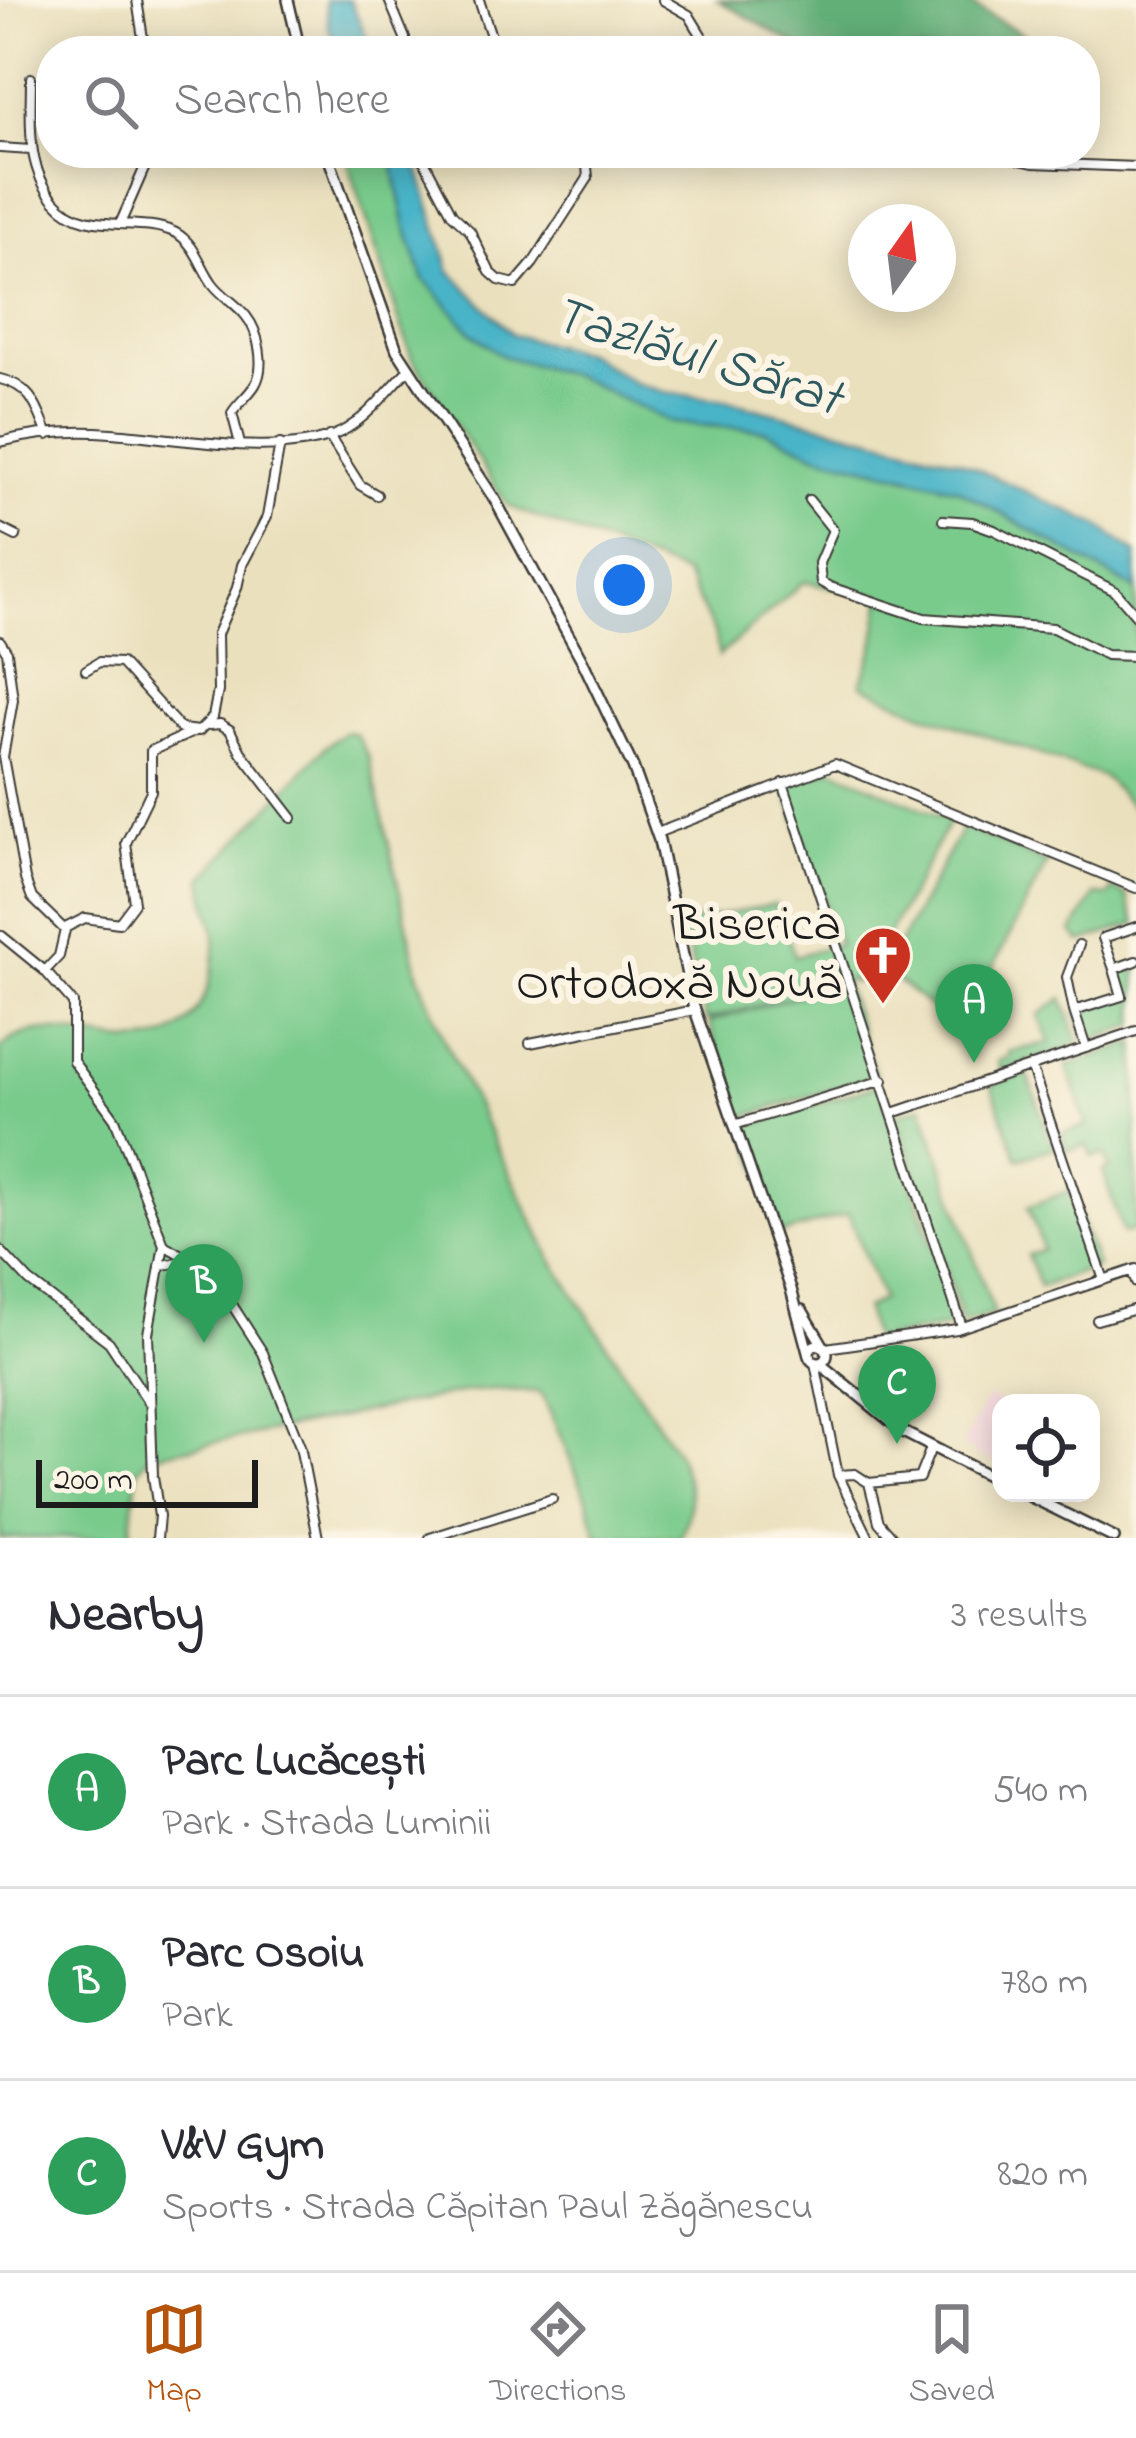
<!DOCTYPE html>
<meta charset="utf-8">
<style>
body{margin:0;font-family:"Indie Flower",sans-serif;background:#f2f2f3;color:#2b2b33}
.controls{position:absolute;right:36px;bottom:36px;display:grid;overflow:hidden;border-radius:24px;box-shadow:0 6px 30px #0003}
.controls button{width:108px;height:108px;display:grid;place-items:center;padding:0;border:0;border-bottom:3px solid #e1e1e2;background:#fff;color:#2b2b33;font:60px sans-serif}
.compass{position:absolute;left:848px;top:204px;width:108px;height:108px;border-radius:50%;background:#fff;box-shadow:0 6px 30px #0003;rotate:14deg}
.scale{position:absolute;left:36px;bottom:30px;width:222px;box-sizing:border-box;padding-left:12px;border:6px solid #1c1c1c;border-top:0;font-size:33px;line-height:42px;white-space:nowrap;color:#1c1c1c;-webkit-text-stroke:9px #fcf5e5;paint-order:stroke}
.you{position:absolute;left:624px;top:585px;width:42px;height:42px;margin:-30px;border:9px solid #fff;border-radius:50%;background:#1a73e8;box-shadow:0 0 0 18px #1a73e833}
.badge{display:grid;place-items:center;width:78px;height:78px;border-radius:50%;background:#b45309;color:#fff;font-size:39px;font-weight:700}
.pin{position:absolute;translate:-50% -99px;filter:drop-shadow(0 3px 6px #0008)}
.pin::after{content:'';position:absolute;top:63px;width:42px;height:36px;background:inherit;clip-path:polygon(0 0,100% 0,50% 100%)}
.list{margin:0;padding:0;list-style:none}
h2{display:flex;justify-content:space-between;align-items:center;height:156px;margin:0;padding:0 48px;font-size:51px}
h2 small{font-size:39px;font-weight:400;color:#7c7c81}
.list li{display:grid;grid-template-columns:78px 1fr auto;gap:36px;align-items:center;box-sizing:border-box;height:192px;padding:0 48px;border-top:3px solid #e1e1e2}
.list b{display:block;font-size:45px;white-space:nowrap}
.list p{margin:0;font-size:39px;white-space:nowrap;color:#7c7c81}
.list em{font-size:39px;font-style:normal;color:#7c7c81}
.icon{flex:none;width:66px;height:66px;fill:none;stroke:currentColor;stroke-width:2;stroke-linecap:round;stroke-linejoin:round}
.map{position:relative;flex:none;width:1136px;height:1538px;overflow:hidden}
.search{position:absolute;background:#fff;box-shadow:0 6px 30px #0003;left:36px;right:36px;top:36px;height:132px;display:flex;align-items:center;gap:30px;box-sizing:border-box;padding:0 42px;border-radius:48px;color:#7c7c81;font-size:45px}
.sheet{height:732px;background:#fff}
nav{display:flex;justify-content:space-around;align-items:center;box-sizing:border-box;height:168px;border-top:3px solid #e1e1e2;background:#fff;font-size:33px;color:#7c7c81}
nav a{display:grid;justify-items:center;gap:6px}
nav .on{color:#b45309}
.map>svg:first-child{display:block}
.built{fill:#f4cfdd}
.green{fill:#79cb8c;stroke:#4a7454;stroke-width:3}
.forest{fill:#62af78;stroke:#3f664a;stroke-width:3}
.water{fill:#49b4c7;stroke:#326872;stroke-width:3}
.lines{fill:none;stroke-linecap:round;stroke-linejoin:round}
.minor-casing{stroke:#3b3934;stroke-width:12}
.major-casing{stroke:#3b3934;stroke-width:14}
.minor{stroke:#fff;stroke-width:8}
.major{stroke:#fff;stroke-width:9}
.labels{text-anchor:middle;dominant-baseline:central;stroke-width:12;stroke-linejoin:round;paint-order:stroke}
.poi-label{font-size:51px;fill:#1c1c1c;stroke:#fcf5e5;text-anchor:end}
.water-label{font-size:54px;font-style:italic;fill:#2e5960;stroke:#fcf5e5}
</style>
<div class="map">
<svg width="1136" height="1538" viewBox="0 0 1136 1538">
<rect width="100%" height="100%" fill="#fcf5e5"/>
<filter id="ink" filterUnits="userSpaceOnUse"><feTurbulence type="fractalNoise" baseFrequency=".00833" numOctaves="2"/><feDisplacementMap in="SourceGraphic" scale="24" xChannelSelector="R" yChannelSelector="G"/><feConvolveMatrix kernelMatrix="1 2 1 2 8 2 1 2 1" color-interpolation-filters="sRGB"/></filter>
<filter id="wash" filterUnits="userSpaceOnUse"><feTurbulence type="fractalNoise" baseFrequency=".004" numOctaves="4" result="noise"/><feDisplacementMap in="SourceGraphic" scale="48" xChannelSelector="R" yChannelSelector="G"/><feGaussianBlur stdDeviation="2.7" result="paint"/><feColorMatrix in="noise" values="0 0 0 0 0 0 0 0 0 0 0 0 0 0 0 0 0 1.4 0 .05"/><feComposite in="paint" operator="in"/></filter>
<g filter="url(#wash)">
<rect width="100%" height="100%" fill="#eae0bd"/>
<path class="built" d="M988,1397l13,6 -3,62 -36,-19z"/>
<path class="green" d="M345,153h46l15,74 96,129 73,20 98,47 91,7 55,25 137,33 180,102v221l-32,-34 -182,-64 -61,-28 13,-38 8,-51 -79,-14 -84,74 -5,-24 -29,-58 -177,-68 -97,-150z
M345,732l11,2 13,24 50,218 26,66 106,216 127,197c12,30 18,52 2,83h-82l-11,-39 -44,-103 -5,-4 -44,-3 -35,4 -310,63 -12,15 -7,67h-130v-489c47,-48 120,17 176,-18 27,-16 36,-49 39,-80 3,-25 -11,-48 -12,-73l122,-131z
M831,768l119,53 -67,123 7,19 -4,9 -33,11 -2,-4 -7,3 32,93 -136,43 -31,-96 108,-32 -111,30 -24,-97 93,-19 20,52 44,-12 -54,-157z
M963,827l84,36 -77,149 -38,-4 -43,-34 6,-11 -3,-7z
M1112,889l14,6 10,29 -55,18 -9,-10 23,-37 14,1z
M1136,965v60l-49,17 -10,-29 47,-16 -8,-26z
M1063,998l16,46 -78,27 -3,-10 12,-4 -1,-5 41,-9 -11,-28z
M1136,1042v187l-13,5 -20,-63 7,-3 -6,-14 -12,3 -5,-12 -20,6 -6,-18 26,-7 -20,-60z
M1027,1073l27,75 -36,11 -27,-74z
M879,1084l79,241 -85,15 -8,-31 17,-10 -34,-85 -67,20 -35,-107z
M922,1106l72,208 -31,9 -67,-208z
M1070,1190l27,76 -57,21 -13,-32 16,-6 -15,-42z"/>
<path class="forest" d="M718,0h245l89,51h-246z"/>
<path class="water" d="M325,0h25l23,51h-32l-11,-19z
M391,153h23l36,118 63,64 75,19 47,29 33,10 57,7 233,60 140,65 38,28v37l-180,-102 -137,-33 -55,-25 -91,-7 -98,-47 -73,-20 -29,-22 -50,-56 -17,-51z"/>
</g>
<g filter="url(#ink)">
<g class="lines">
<g class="minor-casing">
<path id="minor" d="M137,0l8,51
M389,0l16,38 -1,13
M479,0l17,51
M663,0l26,15 22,36
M31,78c0,43 -6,89 24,123 32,37 82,13 121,32 19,10 25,35 37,51 10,13 24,20 33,32 13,16 20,51 9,69 -7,11 -17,18 -23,28l8,31
M0,148l31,2
M420,153l32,61 18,17 20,41 9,8 16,4 18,-21 55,-85 -1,-12 -17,-13
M990,153l43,10 103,4
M120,224l31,-71
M0,379c32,7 37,29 48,56
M329,436l31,49 17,10
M0,442c35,-9 75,-12 111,-9 62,4 174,27 230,-1 27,-14 47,-42 68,-63
M809,500l24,30 -14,33 2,19 9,5 94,31 129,10 53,27 30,1
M943,520l29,2 22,8 121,61 21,24
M0,528l16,8
M0,641l7,11 6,48 -10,57 22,122 7,19 33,32 -6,26 -14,15
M86,670l13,-8 22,1 60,66 18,2 14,-14 5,-26 -1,-57 20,-46 5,-23 25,-48 13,-73
M209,725l11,-1 10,6 11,22 51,66
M783,783l179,544
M657,833l178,-69 301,124
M1136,927l-33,11 11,31 22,-8
M65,928l20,-10 34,5 15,-20 -8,-60 25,-52v-40l42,-19
M2,936l43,35 28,32v58l42,58 49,126 -16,89 5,142 6,40 -2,22
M1074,1011l-7,-34 12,-32
M530,1043l165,-33
M1086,1048l-12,-37 48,-15 -8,-27
M1031,1066l73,214
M893,1113l243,-82
M734,1125l149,-45
M164,1245l26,15 41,43 32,50 37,93 18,92
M0,1250l29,31 80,61 41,62
M160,1266l28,-6
M1132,1270l4,13
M1097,1320l39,-11
M826,1348l131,-19 179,-60
M815,1363l23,112 31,63
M838,1475l17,-1 14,9 50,-5 12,-30
M869,1483l10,39 14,16
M430,1538l122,-39"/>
</g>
<g class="major-casing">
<path id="major" d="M288,0l12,51
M327,153l70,197 98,150 87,160 51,107 26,73 34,164 98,285 18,67
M802,1310l22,37
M809 1354a9 9 0 1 1 18 0a9 9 0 1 1-18 0Z
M819,1363l86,70 96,49
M1023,1493l91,45"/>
</g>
<use href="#minor" class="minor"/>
<use href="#major" class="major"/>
</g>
</g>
<defs>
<g id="church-pin" transform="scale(3)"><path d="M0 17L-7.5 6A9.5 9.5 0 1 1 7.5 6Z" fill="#c8321e" stroke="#fcf5e5"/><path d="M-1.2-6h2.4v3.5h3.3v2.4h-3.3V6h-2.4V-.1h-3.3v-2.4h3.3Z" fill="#fff"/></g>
</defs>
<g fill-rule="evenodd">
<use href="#church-pin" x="883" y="955"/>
</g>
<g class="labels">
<g class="poi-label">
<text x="841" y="926">Biserica<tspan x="841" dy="59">Ortodoxă Nouă</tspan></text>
</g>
<g class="water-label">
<text transform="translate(696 359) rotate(17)">Tazlăul Sărat</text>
</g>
</g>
</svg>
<div class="controls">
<button><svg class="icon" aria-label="locate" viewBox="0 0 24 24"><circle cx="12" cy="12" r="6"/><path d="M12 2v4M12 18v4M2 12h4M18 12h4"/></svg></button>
</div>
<svg class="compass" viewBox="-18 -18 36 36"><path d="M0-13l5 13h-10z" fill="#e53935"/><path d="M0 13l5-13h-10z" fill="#7c7c81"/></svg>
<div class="scale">200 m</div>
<div class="you"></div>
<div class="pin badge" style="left:974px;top:1063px;background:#2e9e5b">A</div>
<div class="pin badge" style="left:204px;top:1343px;background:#2e9e5b">B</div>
<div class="pin badge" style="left:897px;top:1444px;background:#2e9e5b">C</div>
<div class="search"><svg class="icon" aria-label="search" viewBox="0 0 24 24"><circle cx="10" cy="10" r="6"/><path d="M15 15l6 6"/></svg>Search here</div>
</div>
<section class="sheet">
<h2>Nearby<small>3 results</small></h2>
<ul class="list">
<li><span class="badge" style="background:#2e9e5b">A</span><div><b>Parc Lucăcești</b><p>Park · Strada Luminii</p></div><em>540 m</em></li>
<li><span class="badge" style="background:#2e9e5b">B</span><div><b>Parc Osoiu</b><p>Park</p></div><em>780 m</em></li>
<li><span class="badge" style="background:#2e9e5b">C</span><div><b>V&amp;V Gym</b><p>Sports · Strada Căpitan Paul Zăgănescu</p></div><em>820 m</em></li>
</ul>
</section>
<nav>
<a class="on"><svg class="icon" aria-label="map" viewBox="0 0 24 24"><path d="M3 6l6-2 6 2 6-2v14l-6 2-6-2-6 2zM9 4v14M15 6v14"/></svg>Map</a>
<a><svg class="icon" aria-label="directions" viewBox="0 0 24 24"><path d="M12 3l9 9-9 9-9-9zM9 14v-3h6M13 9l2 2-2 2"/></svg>Directions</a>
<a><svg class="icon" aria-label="saved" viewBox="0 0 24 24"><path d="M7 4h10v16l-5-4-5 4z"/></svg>Saved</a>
</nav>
